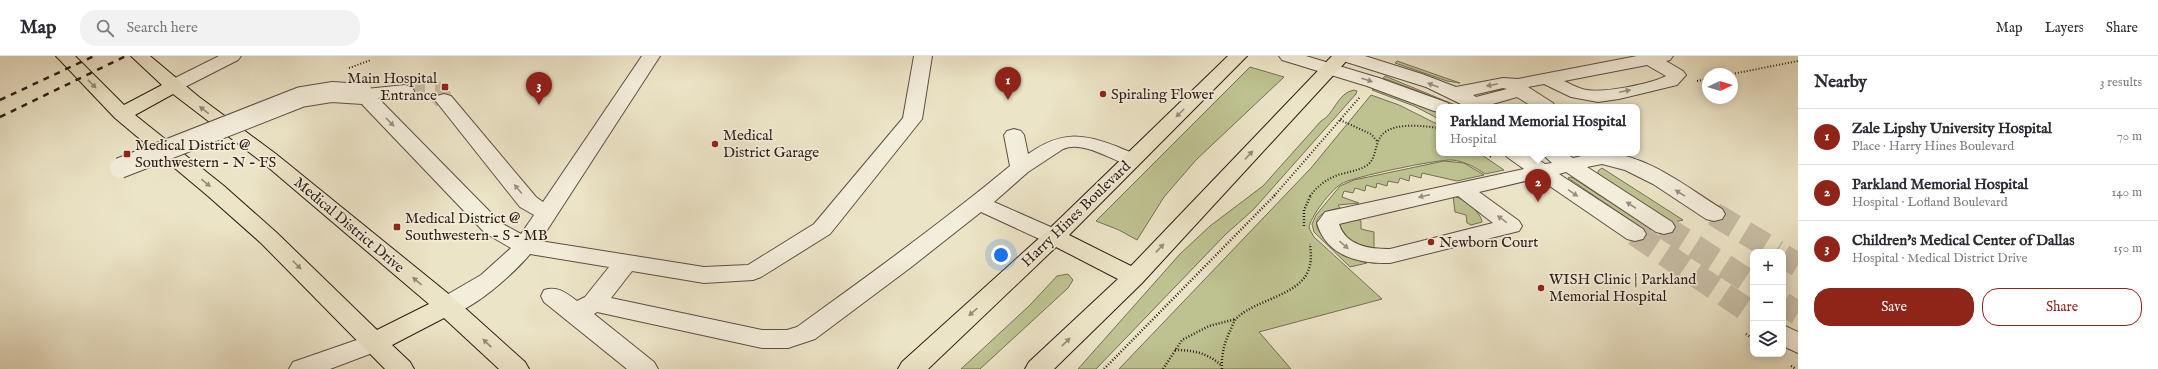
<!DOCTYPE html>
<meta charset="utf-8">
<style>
body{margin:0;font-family:"IM FELL English",serif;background:#f2f2f3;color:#2b2b33}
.controls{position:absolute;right:12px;bottom:12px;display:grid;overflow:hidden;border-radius:8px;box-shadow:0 2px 10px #0003}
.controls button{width:36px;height:36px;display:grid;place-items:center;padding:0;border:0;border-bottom:1px solid #e1e1e2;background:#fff;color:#2b2b33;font:20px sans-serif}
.compass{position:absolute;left:1702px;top:12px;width:36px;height:36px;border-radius:50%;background:#fff;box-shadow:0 2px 10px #0003;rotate:86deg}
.you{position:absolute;left:1001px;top:199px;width:14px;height:14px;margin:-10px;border:3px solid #fff;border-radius:50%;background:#1a73e8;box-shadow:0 0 0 6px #1a73e833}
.badge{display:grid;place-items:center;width:26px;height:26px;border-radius:50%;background:#8f2418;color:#fff;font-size:13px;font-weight:700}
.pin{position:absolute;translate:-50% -33px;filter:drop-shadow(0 1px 2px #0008)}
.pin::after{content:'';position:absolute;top:21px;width:14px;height:12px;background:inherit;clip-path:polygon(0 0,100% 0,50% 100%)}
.popup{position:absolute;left:1436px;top:48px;width:204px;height:52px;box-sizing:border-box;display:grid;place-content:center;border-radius:8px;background:#fff;filter:drop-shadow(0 1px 3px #0005);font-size:13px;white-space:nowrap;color:#7c7c81}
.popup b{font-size:15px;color:#2b2b33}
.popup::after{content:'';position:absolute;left:50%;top:100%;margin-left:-8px;border:8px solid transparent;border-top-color:#fff}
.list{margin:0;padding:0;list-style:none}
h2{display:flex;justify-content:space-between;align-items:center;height:52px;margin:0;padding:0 16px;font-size:17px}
h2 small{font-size:13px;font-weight:400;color:#7c7c81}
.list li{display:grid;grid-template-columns:26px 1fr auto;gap:12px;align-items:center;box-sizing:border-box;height:56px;padding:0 16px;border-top:1px solid #e1e1e2}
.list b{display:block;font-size:15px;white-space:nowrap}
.list p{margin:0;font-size:13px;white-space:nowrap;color:#7c7c81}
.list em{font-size:13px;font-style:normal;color:#7c7c81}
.actions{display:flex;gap:8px;padding:12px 16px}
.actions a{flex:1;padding:9px 0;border:1px solid #8f2418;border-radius:16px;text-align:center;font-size:14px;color:#8f2418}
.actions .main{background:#8f2418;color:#fff}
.icon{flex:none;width:22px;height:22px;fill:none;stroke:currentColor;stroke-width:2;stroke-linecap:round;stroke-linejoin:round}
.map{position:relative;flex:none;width:1798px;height:313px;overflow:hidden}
header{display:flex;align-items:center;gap:24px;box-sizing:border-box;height:56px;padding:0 20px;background:#fff;border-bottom:1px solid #e1e1e2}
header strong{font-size:19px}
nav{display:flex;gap:22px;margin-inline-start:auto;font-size:14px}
.search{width:280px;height:36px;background:#f2f2f3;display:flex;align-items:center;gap:10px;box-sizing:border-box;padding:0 14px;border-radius:16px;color:#7c7c81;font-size:15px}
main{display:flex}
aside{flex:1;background:#fff}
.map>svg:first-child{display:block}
.green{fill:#bec291;stroke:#767054}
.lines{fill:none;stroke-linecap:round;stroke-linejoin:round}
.minor-tunnel-far1{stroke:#c6bca4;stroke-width:20;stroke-dasharray:20 10;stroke-linecap:butt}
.minor-tunnel{stroke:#c6bca4;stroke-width:24;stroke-dasharray:24 12;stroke-linecap:butt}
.minor-casing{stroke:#5d4f43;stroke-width:2}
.major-casing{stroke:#2d1d17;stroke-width:2}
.path-far1{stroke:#2d1d17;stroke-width:2;stroke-dasharray:1 2;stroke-linecap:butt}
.path{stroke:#2d1d17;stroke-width:2.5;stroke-dasharray:1 2;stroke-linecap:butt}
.minor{fill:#f3eddb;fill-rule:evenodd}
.major{fill:#ece4c7;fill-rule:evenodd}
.rail{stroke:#2d1d17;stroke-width:2.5;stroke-dasharray:6 6;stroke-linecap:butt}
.minor-bridge-casing{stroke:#5d4f43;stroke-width:22;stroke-linecap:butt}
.path-bridge{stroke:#2d1d17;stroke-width:2;stroke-dasharray:1 2;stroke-linecap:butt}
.minor-bridge{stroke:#f3eddb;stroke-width:20}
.oneway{fill:#9a8f83}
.oneway2{fill:#968a78}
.poi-dot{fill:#8f2418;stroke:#f3eddb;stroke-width:1.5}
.labels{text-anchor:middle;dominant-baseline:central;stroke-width:3.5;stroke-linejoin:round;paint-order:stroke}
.poi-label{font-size:15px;fill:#2d1d17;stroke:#f3eddb;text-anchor:start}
.street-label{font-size:15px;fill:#2d1d17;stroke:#f3eddb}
</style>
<header>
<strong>Map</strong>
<div class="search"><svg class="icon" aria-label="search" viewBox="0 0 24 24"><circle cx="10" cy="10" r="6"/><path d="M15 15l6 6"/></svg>Search here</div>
<nav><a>Map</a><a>Layers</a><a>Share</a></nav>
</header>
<main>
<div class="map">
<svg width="1798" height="313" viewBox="0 0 1798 313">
<rect width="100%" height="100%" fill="#ece4c7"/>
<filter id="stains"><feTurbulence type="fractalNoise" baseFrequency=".005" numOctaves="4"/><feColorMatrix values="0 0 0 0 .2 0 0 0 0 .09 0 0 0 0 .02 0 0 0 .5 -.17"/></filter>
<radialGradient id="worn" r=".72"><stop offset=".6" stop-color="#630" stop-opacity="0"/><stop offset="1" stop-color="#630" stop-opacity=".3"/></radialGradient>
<path class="green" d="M1397,5l63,22 -13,-2 -52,-18z
M1250,11l34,10 -88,83 -32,37 -27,43 -18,-10 -23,-9z
M1385,20l75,31h-6l-26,-12 -45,-17z
M1373,33c23,3 46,13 66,24v6l-25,-13 -42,-16z
M1354,34l3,1 -1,3 -103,116 -27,24 -130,135h-18l102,-115 30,-28 53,-40 58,-65c13,-6 16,-28 33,-31z
M1371,39l28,10 40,20v28h40l25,17 -19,4c-10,-7 -21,-13 -33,-14 -13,-1 -101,17 -111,24 -10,6 -31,33 -32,44l5,9 68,62 -123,33 32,37h-172l192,-201z
M1444,105l20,2 20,12 -27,6 -35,-8 -1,5 -11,-3 -1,6 -9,-3 -2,5 -10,-2 -1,5 -10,-3 -1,5 -10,-3 -1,6 -10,-3 -2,5 -9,-2 -2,6 17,6 -21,2 2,3c-56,10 3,49 27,55l-17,4 -36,-35 -2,-8 4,-9 24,-29 14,-6z
M1602,112l81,52 -12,3 -73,-47v-5z
M1570,121l3,1 78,51 -6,1 -77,-52z
M1453,140c10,2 28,16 29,26l-11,3 -4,-2 -1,-8 -11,-3z
M1357,163l4,2v8l13,3v18h-11l-22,-17 -2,-8 4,-3z
M1068,218l5,6 -5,8 -88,81h-19l69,-64 27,-29z"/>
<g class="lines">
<path class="minor-tunnel-far1" d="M405,35h31l8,9"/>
<path class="minor-tunnel" d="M1714,158l63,38
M1664,171l89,57
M1635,178l118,80
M1783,200l15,9
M1783,248l15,9"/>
<g class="minor-casing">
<path id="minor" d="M219,0h22l-3,4 -57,29 -6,1 -6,-1 -3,-4 3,-4z
M642,0h18l-120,185 164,26 44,-2 66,-41 89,-106 11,-62h18l-10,63 -92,115 -69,43 -8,3 -49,3 -72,-12 -21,27 151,32h25l10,-3c72,-52 144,-104 213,-161l-6,-31 3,-4 7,-2 7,2 3,4 4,19c33,-23 54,-21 90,-7 8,4 19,6 24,13l-3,4 -7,2c-20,-5 -48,-26 -69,-17l-35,23 -34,30 68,30 3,5 -3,5 -8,2 -8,-2 -65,-30 -71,56 -95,71 -27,9h-26l-165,-36 -3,2 60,48 4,7h-31l-83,-67 -3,-6 3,-6c15,-4 22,3 33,11l8,-4 24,-30 -79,-13c-14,17 -60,60 -83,60 -2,0 -6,-1 -9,-2l-3,-6 3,-6 43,-25 30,-27 -26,-15 -129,-135 -2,-4 2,-4 49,-5 7,2 2,4 -2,4 -34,3 123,125 20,11 13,-19 -14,-8 -85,-107 2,-4 7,-2 7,2 85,101 7,5z
M1279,0h27l73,22 69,25 2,4h-11v5l-5,-1 -67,-25 -85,-26z
M1337,0h28l57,18 34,13 47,-9 15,1 119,-23h36l-3,4 -4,1 17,10 3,4 -9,10 -58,14 -21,3 -27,-5 -27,-13 -16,3 25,16 2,4h-22l-16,-10 -28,8 1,2h-23l-41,-20 -86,-27zM1647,9l19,11c-15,8 -62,17 -79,14 -8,-1 -16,-6 -23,-9zM1503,32l4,1 -31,8 -3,-2z
M1504,97h24l17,11 7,-1 -11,-10h24l8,5c11,-2 22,-6 33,-5 42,2 82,35 116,56l3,5 -3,5 -8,2 -8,-2 -53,-35 -28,-14 -23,-6 -15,3 85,55 3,5 -3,5 -8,2 -8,-2 -90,-60 -7,2 84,55 3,5 -3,5 -8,2 -8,-2 -89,-61 -59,14 40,29 3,5 -3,5 -129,32c-31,1 -64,-7 -73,-40l8,-11 199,-43 -17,-12zM1458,140l35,27 -103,26c-21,0 -44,-3 -51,-25z
M1783,269l15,7v21l-15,-7z
M374,278l9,3 4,6 -4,6 -53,20h-41l4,-7z"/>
</g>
<g class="major-casing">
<path id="major" d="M56,0h19l49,49 38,-20 -31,-29h19l49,41 77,57 180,146 69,62 4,7h-30l-55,-51 -52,27 18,17 4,7h-29l-124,-126 -53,-47 -93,-78zM173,38l89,68 167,142 -52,26 -100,-97 -53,-47 -89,-71z
M1228,0h19l-178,179 62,31 201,-210h19l-209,227 -88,86h-29l4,-7 89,-83 -62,-32 -128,122h-30l4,-7 144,-130z"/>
</g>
<path class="path-far1" d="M1732,18l66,-13
M1697,25l11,-2
M1340,64l31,14 6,7
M1485,97l6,4
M1274,140l86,-99
M1310,140c9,-12 21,-20 35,-23 7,-2 14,-3 21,-7 9,-6 8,-14 12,-24 7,-22 44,-16 61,-14"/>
<path class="path" d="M1304,170v-16l7,-15
M1746,278l7,5
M1175,294c18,0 33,3 47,16
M1791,310l5,3
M1104,313l171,-174
M1163,313l19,-29 27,-14 27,-7
M1222,313c-1,-12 2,-25 7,-36 3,-5 4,-12 9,-16 18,-17 61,-22 70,-46 4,-9 3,-18 2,-27"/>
<use href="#minor" class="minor"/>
<use href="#major" class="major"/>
<path class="rail" d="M0,44l94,-44
M0,61l126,-61"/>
<g class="minor-bridge-casing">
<path id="minor-bridge" d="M120,112l181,-71 31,-5 31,2"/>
</g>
<path class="path-bridge" d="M349,12l22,-8"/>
<use href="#minor-bridge" class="minor-bridge"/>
</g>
<defs><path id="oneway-solid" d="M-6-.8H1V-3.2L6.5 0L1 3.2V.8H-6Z"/></defs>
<g class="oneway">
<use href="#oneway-solid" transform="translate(1367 24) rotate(17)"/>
<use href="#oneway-solid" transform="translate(1433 29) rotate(-159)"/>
<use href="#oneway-solid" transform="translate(1492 29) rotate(168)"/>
<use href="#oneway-solid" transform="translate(1625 35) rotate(-12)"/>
<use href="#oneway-solid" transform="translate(390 66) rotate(46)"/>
<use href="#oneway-solid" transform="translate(518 133) rotate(-130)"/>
<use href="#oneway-solid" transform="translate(1573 137) rotate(34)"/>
<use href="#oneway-solid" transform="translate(1680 137) rotate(-148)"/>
<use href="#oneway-solid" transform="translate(1424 140) rotate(167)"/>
<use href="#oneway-solid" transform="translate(1631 149) rotate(-147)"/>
<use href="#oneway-solid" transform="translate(1502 163) rotate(-144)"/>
<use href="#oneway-solid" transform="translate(1344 189) rotate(40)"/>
</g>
<g class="oneway2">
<use href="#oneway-solid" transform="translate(92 28) rotate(45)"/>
<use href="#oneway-solid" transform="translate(204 54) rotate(-143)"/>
<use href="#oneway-solid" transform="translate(1180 57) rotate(135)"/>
<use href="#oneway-solid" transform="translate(1249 99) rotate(-47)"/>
<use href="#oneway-solid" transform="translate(206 127) rotate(39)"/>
<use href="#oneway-solid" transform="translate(1160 192) rotate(-47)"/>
<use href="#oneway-solid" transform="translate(297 209) rotate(45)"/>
<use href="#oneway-solid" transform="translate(417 225) rotate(-140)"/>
<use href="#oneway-solid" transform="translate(973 256) rotate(138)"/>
<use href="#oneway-solid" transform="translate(1066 286) rotate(-44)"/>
<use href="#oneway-solid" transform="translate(487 287) rotate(-137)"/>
</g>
<g class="poi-dot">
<rect x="441" y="27" width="8" height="8" rx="2"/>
<circle cx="1103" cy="38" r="4"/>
<circle cx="715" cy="88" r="4"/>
<rect x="123" y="94" width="8" height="8" rx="2"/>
<rect x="393" y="167" width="8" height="8" rx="2"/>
<circle cx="1431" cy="186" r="4"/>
<circle cx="1541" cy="232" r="4"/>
</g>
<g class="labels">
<g class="poi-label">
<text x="437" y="22" text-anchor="end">Main Hospital<tspan x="437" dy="17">Entrance</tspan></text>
<text x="1111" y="38">Spiraling Flower</text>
<text x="723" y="79">Medical<tspan x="723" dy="17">District Garage</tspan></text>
<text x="135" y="89">Medical District @<tspan x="135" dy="17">Southwestern - N - FS</tspan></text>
<text x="405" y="162">Medical District @<tspan x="405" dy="17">Southwestern - S - MB</tspan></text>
<text x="1439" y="186">Newborn Court</text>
<text x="1549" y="223">WISH Clinic | Parkland<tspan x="1549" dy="17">Memorial Hospital</tspan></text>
</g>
<g class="street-label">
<text transform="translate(1076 158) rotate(-44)">Harry Hines Boulevard</text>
<text transform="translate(349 169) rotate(40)">Medical District Drive</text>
</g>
</g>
<rect width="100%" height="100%" filter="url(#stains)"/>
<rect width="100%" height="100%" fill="url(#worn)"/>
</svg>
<div class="controls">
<button>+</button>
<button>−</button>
<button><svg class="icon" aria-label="layers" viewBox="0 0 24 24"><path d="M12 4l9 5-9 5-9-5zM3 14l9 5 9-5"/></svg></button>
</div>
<svg class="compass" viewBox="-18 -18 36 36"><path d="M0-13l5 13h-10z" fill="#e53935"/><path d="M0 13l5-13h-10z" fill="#7c7c81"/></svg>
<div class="you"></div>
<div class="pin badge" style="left:1008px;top:44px">1</div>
<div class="pin badge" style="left:1538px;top:146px">2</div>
<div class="popup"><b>Parkland Memorial Hospital</b>Hospital</div>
<div class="pin badge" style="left:539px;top:49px">3</div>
</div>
<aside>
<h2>Nearby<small>3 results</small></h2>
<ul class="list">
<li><span class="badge">1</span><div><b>Zale Lipshy University Hospital</b><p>Place · Harry Hines Boulevard</p></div><em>70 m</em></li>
<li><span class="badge">2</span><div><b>Parkland Memorial Hospital</b><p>Hospital · Lofland Boulevard</p></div><em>140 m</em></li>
<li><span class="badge">3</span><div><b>Children's Medical Center of Dallas</b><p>Hospital · Medical District Drive</p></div><em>150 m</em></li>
</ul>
<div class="actions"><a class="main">Save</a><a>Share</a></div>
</aside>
</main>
